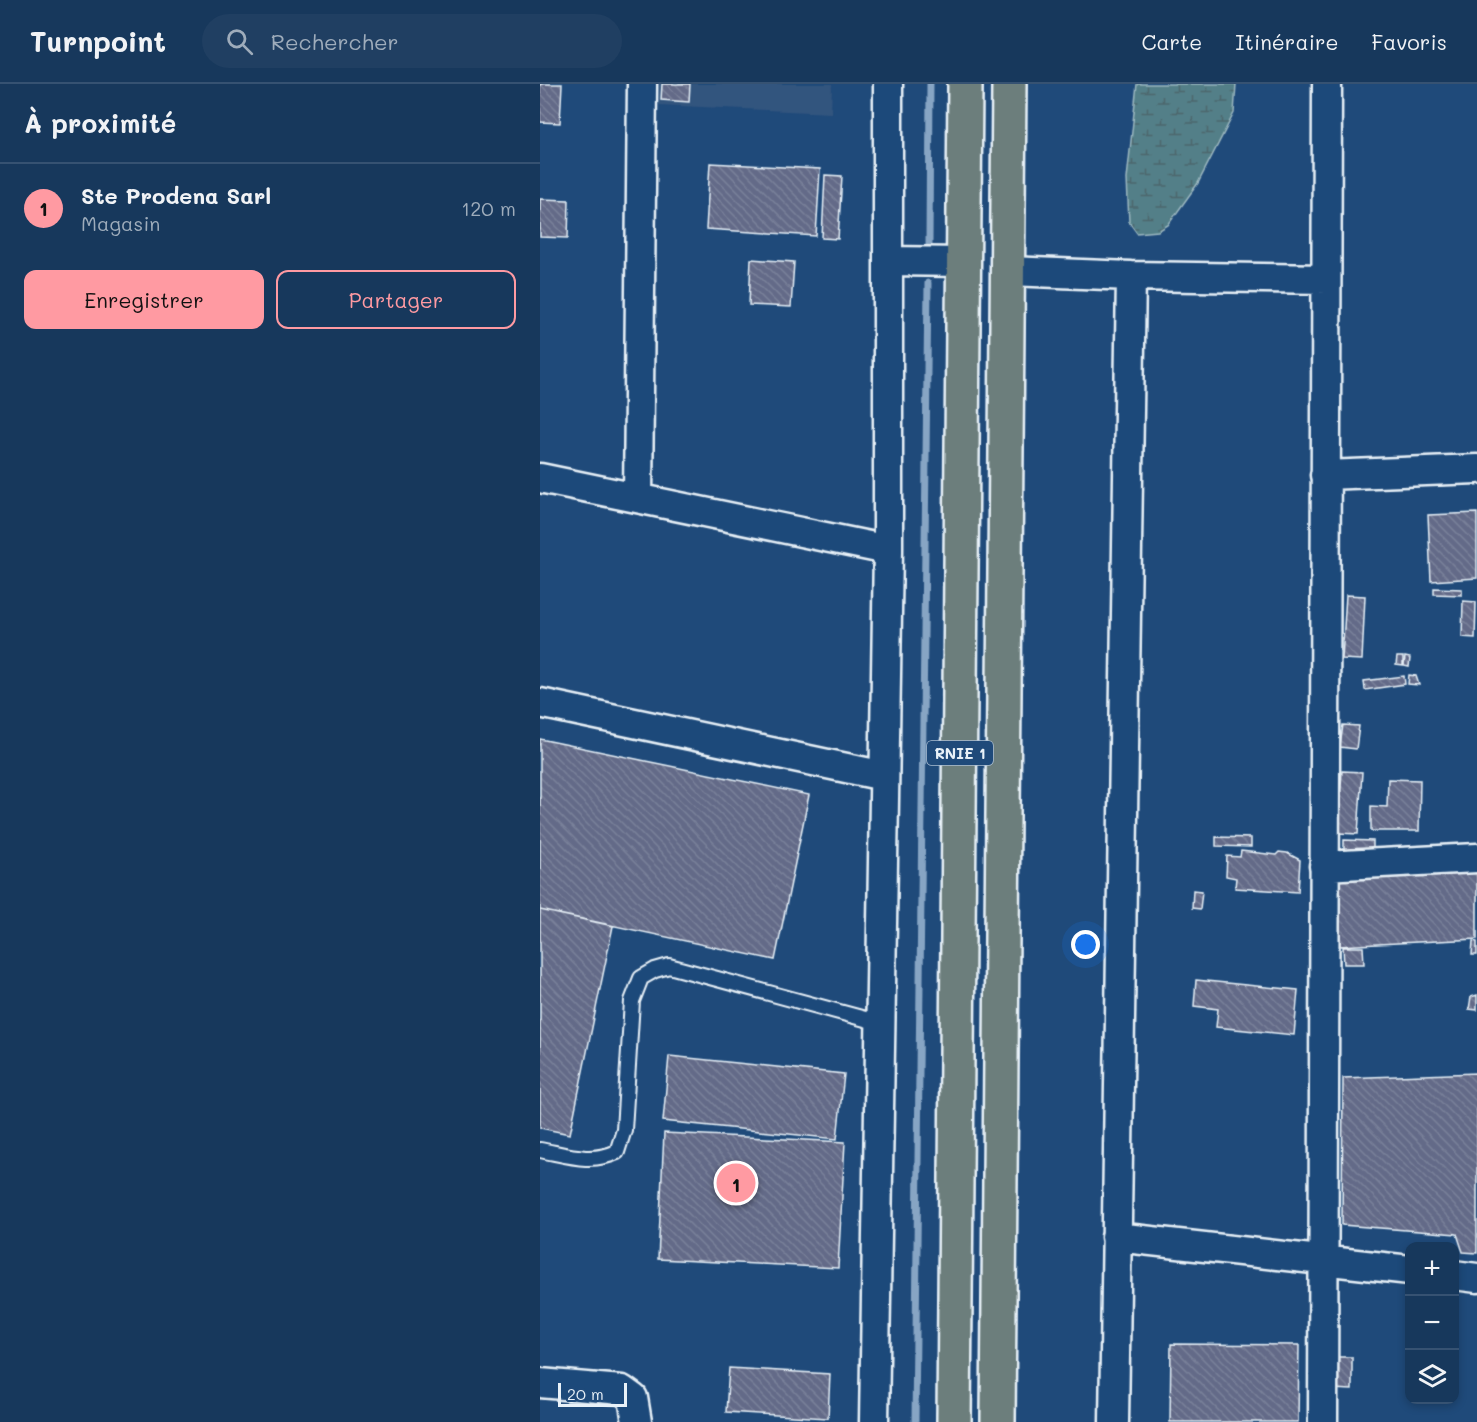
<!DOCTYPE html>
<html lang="fr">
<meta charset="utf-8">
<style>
body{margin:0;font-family:Mali,sans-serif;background:#203f62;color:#f1f3f6}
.controls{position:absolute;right:18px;bottom:18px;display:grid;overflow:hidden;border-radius:12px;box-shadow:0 3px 9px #0003}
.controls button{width:54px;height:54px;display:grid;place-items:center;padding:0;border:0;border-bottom:2px solid #365272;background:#17385c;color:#f1f3f6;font:30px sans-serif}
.scale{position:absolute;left:18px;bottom:15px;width:69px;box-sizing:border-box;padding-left:6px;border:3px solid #e8f1f8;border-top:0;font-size:16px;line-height:21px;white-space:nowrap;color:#e8f1f8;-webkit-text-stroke:4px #1f4a7a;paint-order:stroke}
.you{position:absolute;left:546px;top:861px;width:21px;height:21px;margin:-15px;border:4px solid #fff;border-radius:50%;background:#1a73e8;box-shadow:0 0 0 9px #1a73e833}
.badge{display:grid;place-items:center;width:39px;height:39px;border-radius:50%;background:#ff9aa2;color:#111;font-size:20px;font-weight:700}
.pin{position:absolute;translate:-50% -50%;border:3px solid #fff;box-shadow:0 2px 6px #0006}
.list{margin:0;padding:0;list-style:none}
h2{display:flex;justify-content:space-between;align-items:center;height:78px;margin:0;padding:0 24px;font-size:26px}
h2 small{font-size:20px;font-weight:400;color:#9eacbb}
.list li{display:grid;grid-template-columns:39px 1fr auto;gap:18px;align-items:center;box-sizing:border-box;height:90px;padding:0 24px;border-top:2px solid #365272}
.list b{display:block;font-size:22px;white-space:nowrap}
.list p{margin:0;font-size:20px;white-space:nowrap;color:#9eacbb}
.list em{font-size:20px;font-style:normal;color:#9eacbb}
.actions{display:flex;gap:12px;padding:18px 24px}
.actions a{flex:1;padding:14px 0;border:2px solid #ff9aa2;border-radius:12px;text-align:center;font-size:21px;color:#ff9aa2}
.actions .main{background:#ff9aa2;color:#111}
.icon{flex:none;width:33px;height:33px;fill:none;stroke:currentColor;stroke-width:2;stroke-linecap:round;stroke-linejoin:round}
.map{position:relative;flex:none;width:937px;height:1338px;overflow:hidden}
header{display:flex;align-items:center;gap:36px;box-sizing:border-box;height:84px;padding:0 30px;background:#17385c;border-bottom:2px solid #365272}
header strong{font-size:28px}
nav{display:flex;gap:33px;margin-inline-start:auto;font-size:21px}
.search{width:420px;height:54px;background:#203f62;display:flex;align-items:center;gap:15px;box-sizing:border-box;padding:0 21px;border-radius:33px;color:#9eacbb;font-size:22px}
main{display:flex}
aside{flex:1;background:#17385c}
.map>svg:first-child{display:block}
.built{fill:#33547e}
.wetland{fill:url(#wetland-marsh);stroke:#9db8c0;stroke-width:1.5}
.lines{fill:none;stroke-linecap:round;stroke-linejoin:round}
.stream{stroke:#87a5c4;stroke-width:7}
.building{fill:url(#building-back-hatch);stroke:#e8f1f8;stroke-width:1.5}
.lane-casing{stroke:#e8f1f8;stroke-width:18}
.street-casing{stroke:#e8f1f8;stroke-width:33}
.highway-casing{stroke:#e8f1f8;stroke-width:38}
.lane{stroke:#1f4a7a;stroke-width:14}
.street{stroke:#1f4a7a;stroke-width:28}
.highway{stroke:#6c7e7c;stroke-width:33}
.labels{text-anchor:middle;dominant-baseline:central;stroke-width:5;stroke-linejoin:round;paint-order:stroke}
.shield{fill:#1f4a7a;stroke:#acbfd2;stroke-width:1.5}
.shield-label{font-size:15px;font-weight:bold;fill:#e8f1f8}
</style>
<header>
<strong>Turnpoint</strong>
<div class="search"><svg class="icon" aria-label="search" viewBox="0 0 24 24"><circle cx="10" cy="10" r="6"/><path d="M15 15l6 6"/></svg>Rechercher</div>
<nav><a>Carte</a><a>Itinéraire</a><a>Favoris</a></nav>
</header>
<main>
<aside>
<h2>À proximité<small></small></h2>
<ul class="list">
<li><span class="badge">1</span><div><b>Ste Prodena Sarl</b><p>Magasin</p></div><em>120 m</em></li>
</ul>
<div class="actions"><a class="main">Enregistrer</a><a>Partager</a></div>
</aside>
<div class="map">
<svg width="937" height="1338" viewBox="0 0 937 1338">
<defs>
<pattern id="wetland-marsh" width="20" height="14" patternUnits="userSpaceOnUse" patternTransform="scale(1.5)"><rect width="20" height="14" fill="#527f88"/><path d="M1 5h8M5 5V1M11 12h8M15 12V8" fill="none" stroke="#4d666c"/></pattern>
<pattern id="building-back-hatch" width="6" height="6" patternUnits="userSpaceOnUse" patternTransform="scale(1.5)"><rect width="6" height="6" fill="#636b88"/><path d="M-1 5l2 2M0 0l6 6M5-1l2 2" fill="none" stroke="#79819a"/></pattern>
</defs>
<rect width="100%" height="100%" fill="#1f4a7a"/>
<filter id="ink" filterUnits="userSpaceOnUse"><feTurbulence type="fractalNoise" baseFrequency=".0167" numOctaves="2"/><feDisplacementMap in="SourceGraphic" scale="12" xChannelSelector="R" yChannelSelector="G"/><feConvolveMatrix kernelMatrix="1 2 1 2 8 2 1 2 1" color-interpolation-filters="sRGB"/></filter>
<g filter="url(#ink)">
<path class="built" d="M119,0h173l-1,29 -172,-8z"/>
<path class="wetland" d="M597,0h99l-2,29 -36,70 -30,42 -10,6 -21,2 -8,-11 -2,-43z"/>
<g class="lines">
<path class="stream" d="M389,160l1,-160
M375,1338l13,-1139"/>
</g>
<path class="building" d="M0,0h22l-2,39 -20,-1z
M122,0h28l-1,18 -28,-2z
M170,79l110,6 -4,67 -110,-7z
M285,91l17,1 -4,63 -16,-1z
M0,115l29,1 -1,38 -28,-1z
M211,175l43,3 -3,45 -42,-2z
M937,429v65l-46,3 -3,-66z
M894,504l28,1v6l-28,-1z
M806,511l19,1 -3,64 -20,-1z
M923,517l13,1 -1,36 -13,-1z
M857,573h6v9l-7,-1z
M865,573l5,1 -1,9 -5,-1z
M869,591l7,1 3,9 -11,-1z
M864,592l1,8 -40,6 -1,-9z
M803,641l16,1 -3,23 -16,-2z
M0,655l269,56 -34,165 -235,-50z
M802,687l20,1 -4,62 -20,-1z
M848,695l32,1 -1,51h-48v-25l16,1z
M676,753l35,1v9l-35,-1z
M804,756l29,1v14l-29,-1z
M701,767l35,4 3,-3 8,1 13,7 -2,32 -63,-4 1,-10 -10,-2 1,-20 13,1z
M937,788v67l-139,7 -3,-67z
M653,806l9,1 -2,18 -8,-1z
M0,826l73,16 -43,208 -30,-6z
M933,857l4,1v13h-5z
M803,863h20l1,17h-20z
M656,896l102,10 -4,45 -78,-8 2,-18 -24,-3z
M937,911v15l-8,-1 2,-12z
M129,972l175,18 -7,65 -174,-18z
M937,989v180l-14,-1 -6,-18 -115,-9 1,-147z
M124,1049l181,9 -7,126 -180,-9z
M631,1260l128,1 -1,77h-128z
M793,1273h19v33l-20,-1z
M189,1284l101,6 -2,44 -102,-6z"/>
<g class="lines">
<g class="lane-casing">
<path id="lane" d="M0,1066c27,5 51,14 77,2l7,-22 8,-129 9,-23 14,-8 14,-4 211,57"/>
</g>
<g class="street-casing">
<path id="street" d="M348,177l76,1
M467,187l124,5 195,3
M785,391l152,-6
M0,394l348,72
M98,414l4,-414
M0,619l344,73
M784,782l153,-8
M576,1153l294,33
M914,1191l23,3
M0,1299l82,7 11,8 4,24
M334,1338l14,-872v-466
M574,1338l17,-1146
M783,1338l4,-1338"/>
</g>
<g class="highway-casing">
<path id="highway" d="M414,1338l11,-1338
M458,1338l11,-1338"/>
</g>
<use href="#lane" class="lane"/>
<use href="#street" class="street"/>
<use href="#highway" class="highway"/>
</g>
</g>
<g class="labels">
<rect class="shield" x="387" y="657" width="66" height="24" rx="4.5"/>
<g class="shield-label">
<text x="420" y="669">RNIE 1</text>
</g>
</g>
</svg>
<div class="controls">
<button>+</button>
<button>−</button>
<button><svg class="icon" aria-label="layers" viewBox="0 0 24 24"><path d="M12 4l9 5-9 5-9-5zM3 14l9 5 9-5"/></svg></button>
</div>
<div class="scale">20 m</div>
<div class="you"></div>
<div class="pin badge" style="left:196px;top:1099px">1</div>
</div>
</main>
